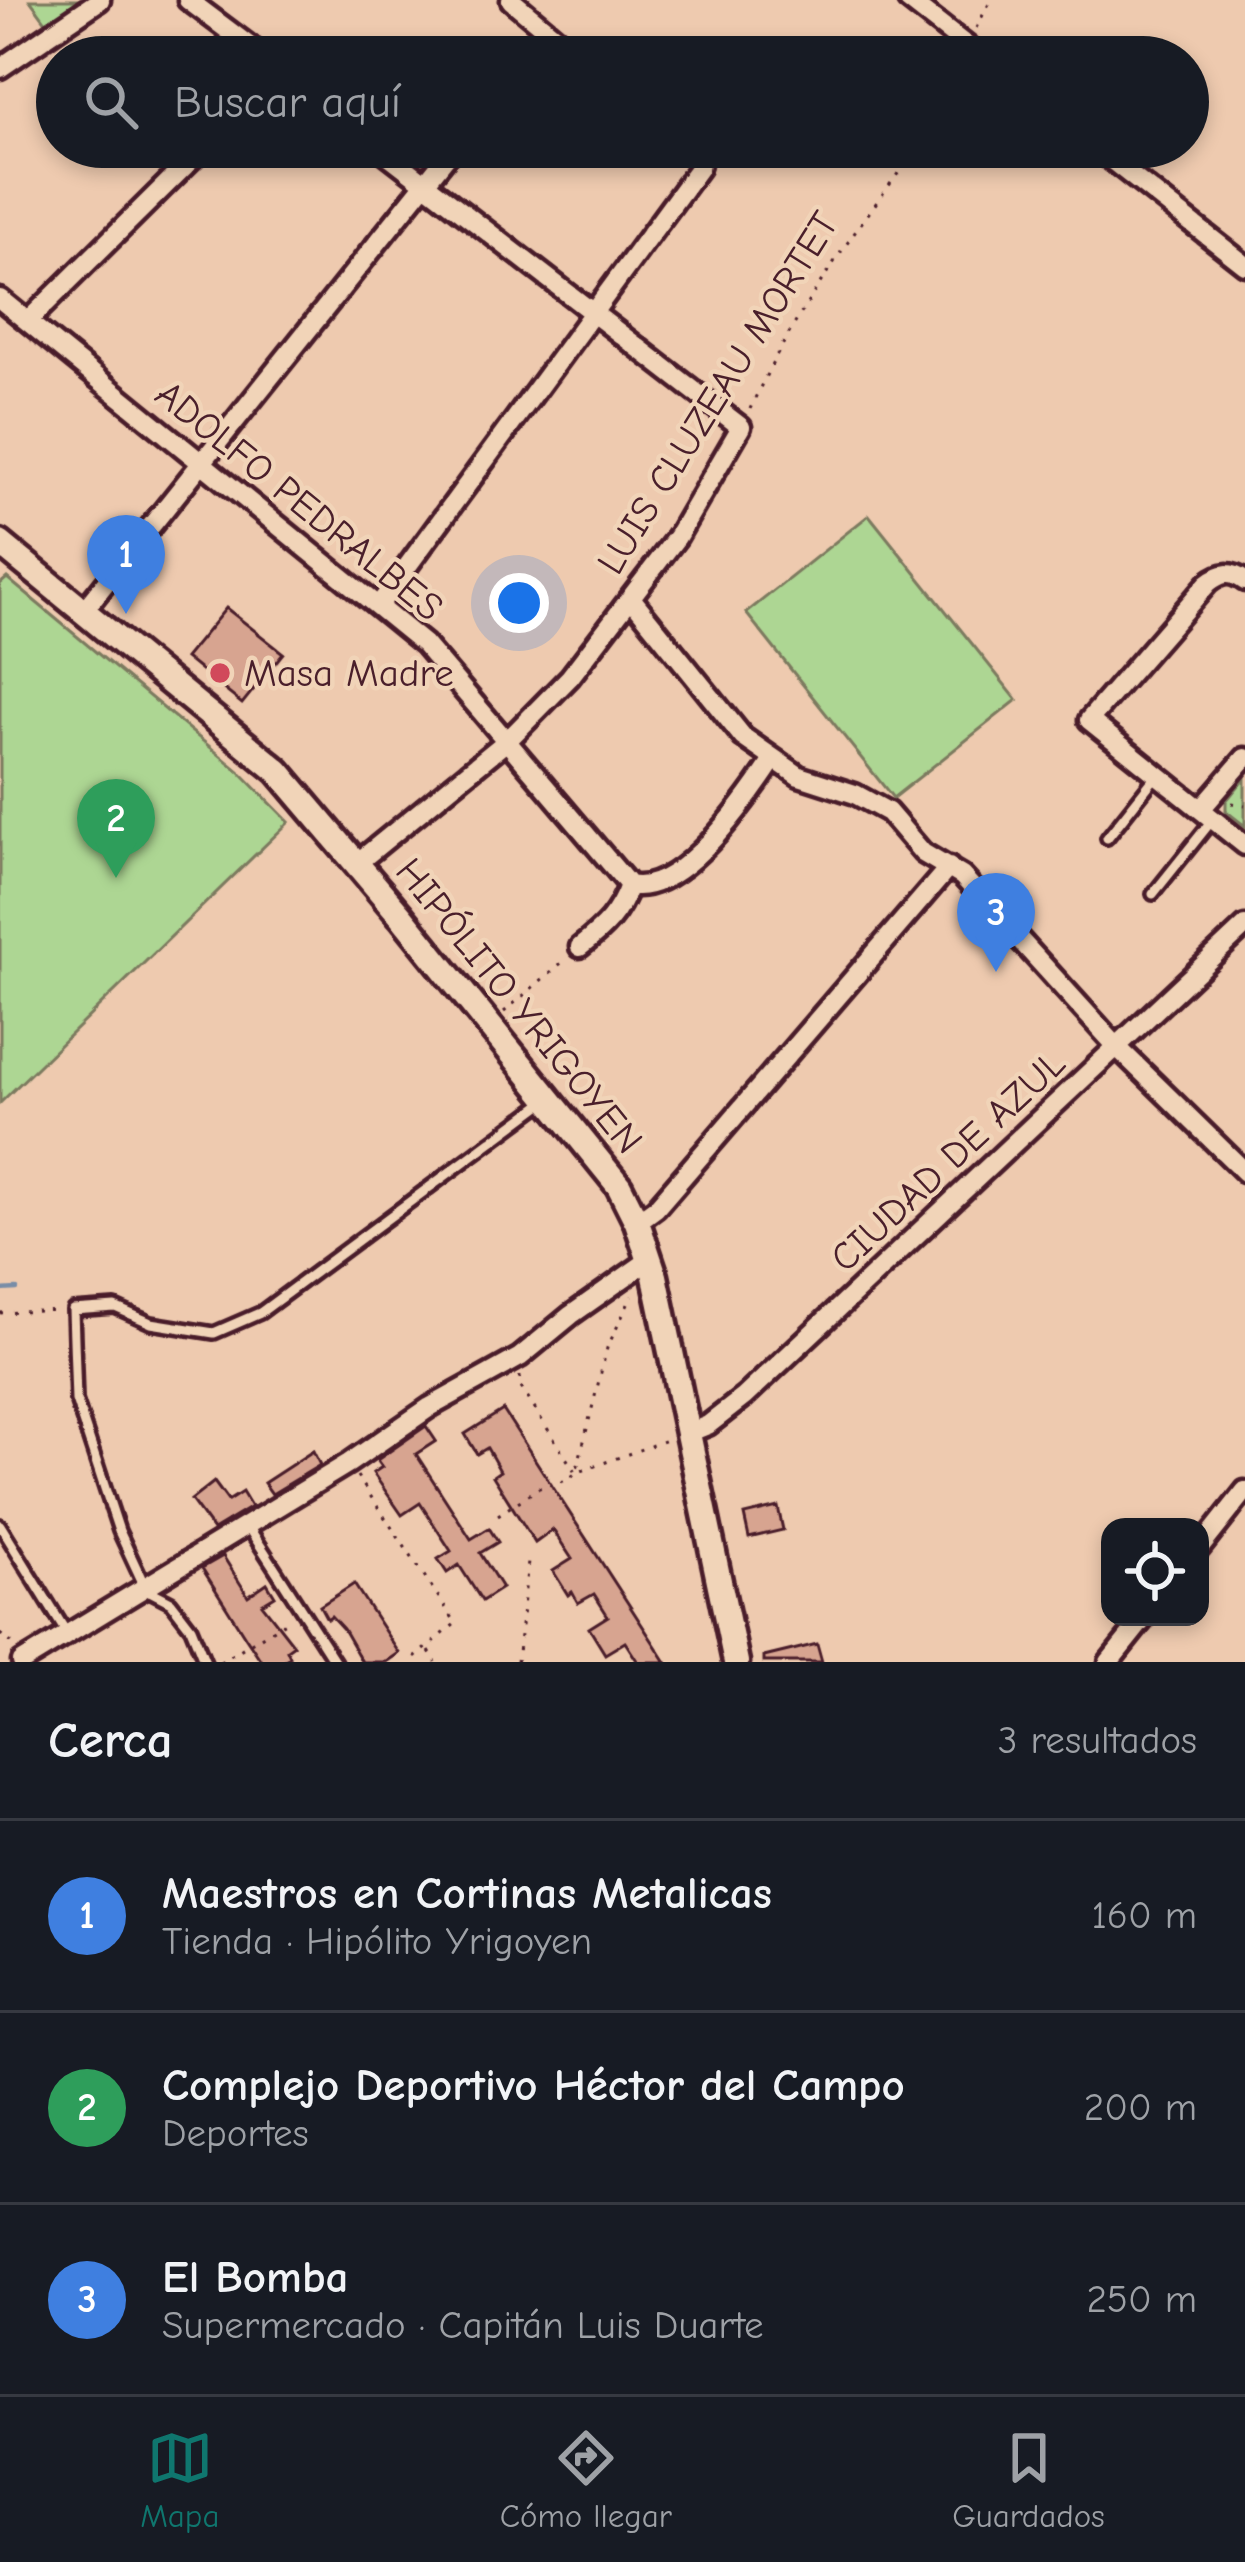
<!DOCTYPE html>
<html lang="es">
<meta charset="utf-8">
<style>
body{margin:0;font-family:"Comic Neue",sans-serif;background:#242831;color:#f1f3f6}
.controls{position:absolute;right:36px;bottom:36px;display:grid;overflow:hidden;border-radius:24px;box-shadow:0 6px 18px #0003}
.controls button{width:108px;height:108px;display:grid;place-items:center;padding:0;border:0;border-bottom:3px solid #363941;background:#171b24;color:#f1f3f6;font:60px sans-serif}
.you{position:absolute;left:519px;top:603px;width:42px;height:42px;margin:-30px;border:9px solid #fff;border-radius:50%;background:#1a73e8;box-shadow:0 0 0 18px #1a73e833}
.badge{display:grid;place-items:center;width:78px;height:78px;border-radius:50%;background:#0f766e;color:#fff;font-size:39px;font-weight:700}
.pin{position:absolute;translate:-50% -99px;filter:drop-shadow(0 3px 6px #0008)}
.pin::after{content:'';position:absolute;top:63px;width:42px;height:36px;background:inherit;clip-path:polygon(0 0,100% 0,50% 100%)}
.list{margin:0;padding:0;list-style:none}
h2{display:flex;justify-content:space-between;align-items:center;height:156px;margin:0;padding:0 48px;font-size:51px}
h2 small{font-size:39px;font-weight:400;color:#9ea1a6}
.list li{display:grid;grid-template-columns:78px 1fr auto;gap:36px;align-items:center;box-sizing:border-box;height:192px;padding:0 48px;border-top:3px solid #363941}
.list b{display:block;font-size:45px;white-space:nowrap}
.list p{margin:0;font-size:39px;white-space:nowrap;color:#9ea1a6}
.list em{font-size:39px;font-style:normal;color:#9ea1a6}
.icon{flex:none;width:66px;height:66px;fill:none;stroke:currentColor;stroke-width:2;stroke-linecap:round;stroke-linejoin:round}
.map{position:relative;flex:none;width:1245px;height:1662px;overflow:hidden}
.search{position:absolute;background:#171b24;box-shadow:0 6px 18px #0003;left:36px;right:36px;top:36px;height:132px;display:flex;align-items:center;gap:30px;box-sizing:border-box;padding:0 42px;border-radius:66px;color:#9ea1a6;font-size:45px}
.sheet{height:732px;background:#171b24}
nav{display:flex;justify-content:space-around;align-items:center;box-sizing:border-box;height:168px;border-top:3px solid #363941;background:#171b24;font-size:33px;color:#9ea1a6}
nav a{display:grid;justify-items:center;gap:6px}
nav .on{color:#0f766e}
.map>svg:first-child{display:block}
.green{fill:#add693;stroke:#7c7a5f;stroke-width:3}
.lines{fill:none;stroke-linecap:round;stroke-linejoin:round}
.stream{stroke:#798da7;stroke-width:4.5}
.building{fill:#d7a490;stroke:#4a1f2b;stroke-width:3}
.lane-casing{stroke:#4a1f2b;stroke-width:18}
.street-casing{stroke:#4a1f2b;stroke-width:27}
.secondary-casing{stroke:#4a1f2b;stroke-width:33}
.path{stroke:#4a1f2b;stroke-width:3;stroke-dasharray:3 9;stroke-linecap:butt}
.lane{stroke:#f1d4b8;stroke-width:9}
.street{stroke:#f1d4b8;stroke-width:18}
.secondary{stroke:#f1d4b8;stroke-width:24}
.poi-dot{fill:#d1495b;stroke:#f1d4b8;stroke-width:4.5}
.labels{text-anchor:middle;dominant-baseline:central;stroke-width:9;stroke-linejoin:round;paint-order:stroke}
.street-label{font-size:39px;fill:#4a1f2b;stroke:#f1d4b8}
.poi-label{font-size:39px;fill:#4a1f2b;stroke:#f1d4b8;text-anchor:start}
</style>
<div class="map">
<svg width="1245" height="1662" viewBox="0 0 1245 1662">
<rect width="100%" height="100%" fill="#eecaaf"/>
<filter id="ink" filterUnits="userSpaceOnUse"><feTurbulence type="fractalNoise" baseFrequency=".00833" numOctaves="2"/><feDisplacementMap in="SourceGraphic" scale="24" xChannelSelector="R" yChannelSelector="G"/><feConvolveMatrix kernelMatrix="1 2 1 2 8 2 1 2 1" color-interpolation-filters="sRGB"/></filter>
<g filter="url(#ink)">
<path class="green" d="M30,0h57l-38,26z
M869,515l148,185 -124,98 -147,-185z
M7,578l232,193 50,51 -289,281v-519z
M1245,778v48l-19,-15v-10z"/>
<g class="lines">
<path class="stream" d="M0,1290l17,-1"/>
</g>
<path class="building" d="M226,608l57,45 -41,51 -57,-46z
M503,1410l51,79 112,173h-28l-13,-20 -20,12 -16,-26 19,-12 -14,-22 -16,9 -6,-11 -4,3 -15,-24 19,-12 -19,-29 -18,13 -42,-67 7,-5 -13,-23 -10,6 -12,-20z
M426,1426l10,15 -20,13 55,85 18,-11 9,14 -18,11 22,35 -20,13 -23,-36 -12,8 -9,-14 13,-8 -31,-48 -18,12 -29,-42 9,-6 -5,-7z
M313,1451l7,14 -48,29 -8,-11z
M214,1482l14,19 14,-9 9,15 -38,23 -22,-30z
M778,1507l5,23 -34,8 -5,-23z
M223,1556l25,40 19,-13 8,13 -13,8 32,41 -7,5 3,7 -9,5h-19l-16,-24 -44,-70z
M354,1584l45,69 -13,9h-24l-19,-33 -12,-13 -4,3 -7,-13z
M817,1644l5,18h-58v-5z"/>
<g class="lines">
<g class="lane-casing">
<path id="lane" d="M1107,838l49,-62
M1153,894l60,-75
M0,1525l66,107
M247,1525l88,137
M205,1662l-14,-34 -20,-26 -25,-13 -27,-58 -43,-131 -3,-90 42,-3 36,16 63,10 46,-20 287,-213"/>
</g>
<g class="street-casing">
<path id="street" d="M188,0l76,57
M511,0l68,57
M908,0l73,57
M525,57l21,-26
M0,68l100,-68
M1095,147l150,118
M0,299l424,345 205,241
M28,321l176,-174
M1245,581c-15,-10 -23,-9 -37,2l-119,137 156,125
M631,598l112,139 56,39 56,18 33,18 35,41 39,23 156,172 127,124
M379,605l320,-437 2,-10 -10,-11
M84,610l370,-463
M1201,809l44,-51
M357,863l151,-123 62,-63 107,-140 64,-110 -363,-280
M629,885c51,12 119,-87 144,-125
M580,947c24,-19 39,-33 49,-62
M637,1222l19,-14 293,-341
M688,1433l20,-8 36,-28 501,-471
M1200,1548l45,-57
M22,1662l327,-199 81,-56 90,-50 51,-42 78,-55
M1109,1662l36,-45"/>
</g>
<g class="secondary-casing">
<path id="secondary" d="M0,543l278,228 123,145 218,270 18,36 18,54 81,386"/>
</g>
<path class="path" d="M976,28l15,-28
M750,409c43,-95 105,-179 168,-262
M1232,803l13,2
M504,1012l62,-53
M0,1313l59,-3
M520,1376v10l56,87 93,-34
M357,1476l99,147 -46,39
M498,1515l41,-27 28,-8 9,-7 31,-125 25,-52
M0,1634l13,10
M429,1651l7,11
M220,1662l70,-43
M517,1662l11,-100"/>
<use href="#lane" class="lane"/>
<use href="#street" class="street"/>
<use href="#secondary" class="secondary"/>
</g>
</g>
<circle class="poi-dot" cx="220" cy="673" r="12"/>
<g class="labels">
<g class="street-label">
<text transform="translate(718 393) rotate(-58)">LUIS CLUZEAU MORTET</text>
<text transform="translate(299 501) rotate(39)">ADOLFO PEDRALBES</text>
<text transform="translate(519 1006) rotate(51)">HIPÓLITO YRIGOYEN</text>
<text transform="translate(948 1161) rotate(-43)">CIUDAD DE AZUL</text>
</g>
<g class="poi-label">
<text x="244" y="673">Masa Madre</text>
</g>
</g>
</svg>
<div class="controls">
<button><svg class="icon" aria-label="locate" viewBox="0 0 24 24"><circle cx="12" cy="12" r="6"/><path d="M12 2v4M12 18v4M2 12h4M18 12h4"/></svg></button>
</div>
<div class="you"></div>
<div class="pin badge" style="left:126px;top:614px;background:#3f7fe0">1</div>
<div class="pin badge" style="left:116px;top:878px;background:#2e9e5b">2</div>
<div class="pin badge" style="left:996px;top:972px;background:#3f7fe0">3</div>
<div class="search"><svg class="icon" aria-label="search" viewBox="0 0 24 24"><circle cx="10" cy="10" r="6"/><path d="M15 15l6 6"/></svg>Buscar aquí</div>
</div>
<section class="sheet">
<h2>Cerca<small>3 resultados</small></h2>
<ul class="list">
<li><span class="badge" style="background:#3f7fe0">1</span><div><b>Maestros en Cortinas Metalicas</b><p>Tienda · Hipólito Yrigoyen</p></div><em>160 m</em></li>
<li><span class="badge" style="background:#2e9e5b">2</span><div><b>Complejo Deportivo Héctor del Campo</b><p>Deportes</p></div><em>200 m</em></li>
<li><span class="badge" style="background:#3f7fe0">3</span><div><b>El Bomba</b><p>Supermercado · Capitán Luis Duarte</p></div><em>250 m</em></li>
</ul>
</section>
<nav>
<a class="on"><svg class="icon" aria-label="map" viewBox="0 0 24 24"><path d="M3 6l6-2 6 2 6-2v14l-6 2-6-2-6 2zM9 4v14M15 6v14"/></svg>Mapa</a>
<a><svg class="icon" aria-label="directions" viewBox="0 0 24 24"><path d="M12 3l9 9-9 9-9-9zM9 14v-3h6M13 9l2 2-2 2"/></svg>Cómo llegar</a>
<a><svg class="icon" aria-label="saved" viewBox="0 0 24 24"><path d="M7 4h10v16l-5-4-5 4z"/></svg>Guardados</a>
</nav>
